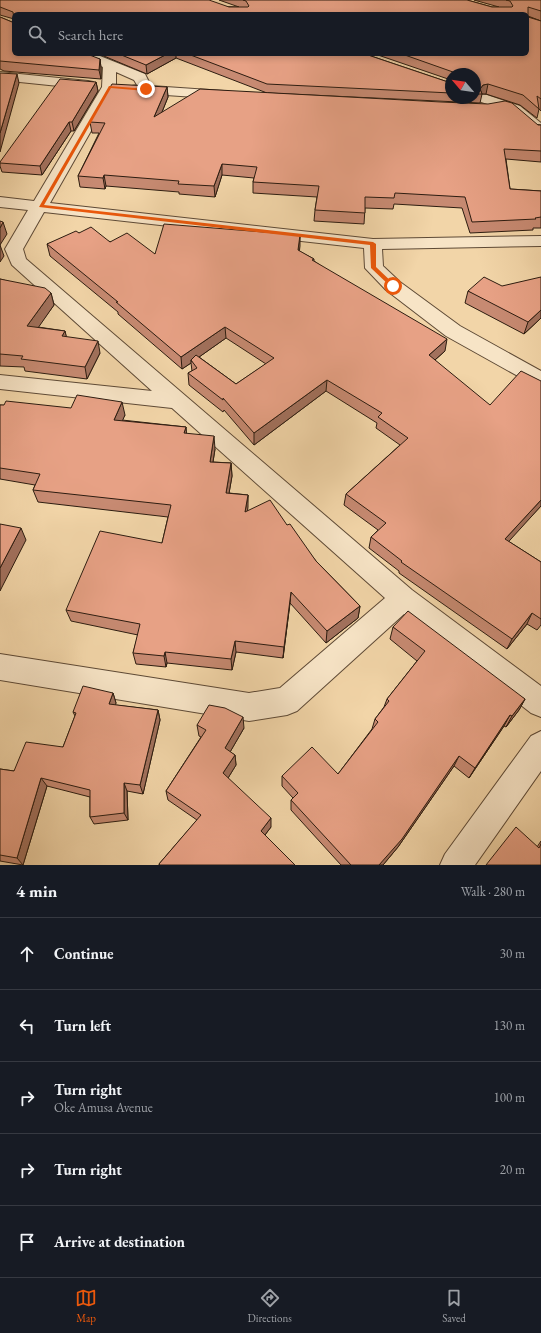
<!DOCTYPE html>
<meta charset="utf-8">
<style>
body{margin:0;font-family:"EB Garamond",serif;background:#20242c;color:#f1f3f6}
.compass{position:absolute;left:445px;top:68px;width:36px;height:36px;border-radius:50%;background:#171b24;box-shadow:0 2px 6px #0003;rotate:299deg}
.stop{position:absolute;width:12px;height:12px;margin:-9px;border:3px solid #ea580c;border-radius:50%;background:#fff}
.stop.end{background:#ea580c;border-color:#fff;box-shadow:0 1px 4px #0008}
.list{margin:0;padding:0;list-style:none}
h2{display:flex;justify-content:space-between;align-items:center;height:52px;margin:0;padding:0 16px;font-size:17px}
h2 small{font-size:13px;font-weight:400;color:#9ea1a6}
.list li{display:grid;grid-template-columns:26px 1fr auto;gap:12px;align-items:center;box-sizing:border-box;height:72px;padding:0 16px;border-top:1px solid #363941}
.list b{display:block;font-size:15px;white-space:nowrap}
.list p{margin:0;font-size:13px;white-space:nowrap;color:#9ea1a6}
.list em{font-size:13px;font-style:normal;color:#9ea1a6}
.icon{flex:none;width:22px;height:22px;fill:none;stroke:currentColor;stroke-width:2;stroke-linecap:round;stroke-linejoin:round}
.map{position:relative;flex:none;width:541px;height:865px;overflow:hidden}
.search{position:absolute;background:#171b24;box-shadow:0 2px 6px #0003;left:12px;right:12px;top:12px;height:44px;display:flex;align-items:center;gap:10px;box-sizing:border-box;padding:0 14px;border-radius:6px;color:#9ea1a6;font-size:15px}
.sheet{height:412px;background:#171b24}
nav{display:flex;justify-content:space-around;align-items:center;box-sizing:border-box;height:56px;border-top:1px solid #363941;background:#171b24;font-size:11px;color:#9ea1a6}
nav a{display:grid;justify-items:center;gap:2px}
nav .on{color:#ea580c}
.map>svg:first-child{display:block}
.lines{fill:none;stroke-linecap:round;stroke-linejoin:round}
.minor-casing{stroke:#5e4a36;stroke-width:2}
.minor{fill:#f7e4c6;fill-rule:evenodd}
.wall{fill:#c78a72;stroke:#2c1c10;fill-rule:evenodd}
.shaded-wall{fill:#a2715d;stroke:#2c1c10}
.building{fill:#e7a185;stroke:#2c1c10}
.route{fill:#ea580c}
</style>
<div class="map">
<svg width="541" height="865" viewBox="0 0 541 865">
<rect width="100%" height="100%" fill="#f2d5a8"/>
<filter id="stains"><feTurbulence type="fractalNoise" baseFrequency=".005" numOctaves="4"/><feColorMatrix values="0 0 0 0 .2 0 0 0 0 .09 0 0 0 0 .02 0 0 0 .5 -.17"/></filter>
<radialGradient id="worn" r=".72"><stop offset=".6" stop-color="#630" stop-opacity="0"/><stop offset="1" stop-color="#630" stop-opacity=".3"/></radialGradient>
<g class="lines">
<g class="minor-casing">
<path id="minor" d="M76,54h19l50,20 6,12 73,5 5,1 2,3 -2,3 -5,1 -87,-6 -5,-1 -2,-3 2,-3 5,-1 -3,-5 -18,-8v15l-66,116 323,36 168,-3v10l-159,3 1,17 17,16 60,44 81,45v16l-7,-2 -88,-49 -60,-46 -21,-22 -1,-20 -320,-36 -21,37 3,10 386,331 129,96v31l-10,-4 -127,-99 -107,97 -10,4 -38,6 -249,-41v-26l249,39 31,-5 105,-90 -213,-190 -172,-19v-14l152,16 -140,-126 -7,-16 23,-39 -28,-3v-10l34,4 68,-114 1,-20 -25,-10z
M0,72l88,9 5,1 2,3 -2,3 -5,1 -88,-9z
M475,91l45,15 21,17v12l-5,-1 -26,-22 -40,-14h5z
M541,731v40l-66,94h-35l5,-11 86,-118z"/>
</g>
<use href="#minor" class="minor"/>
</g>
<path class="wall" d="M0,0l239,7 -20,-7h248l25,7h7l-25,-7h67v21l-13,-5v1l13,4v90l-2,-2 -2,9 -17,-13 -34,-11h-4l-2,9 -212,-10 273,32v37l-35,-3 4,30 31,2v37h-8v2l-63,3 -8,-25 -68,-4 -1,5 -28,-1 -1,16 -50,-3 1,-11 2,-13 -64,-4v-11l1,-4 -32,-3 -7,22 -36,-3v-2l-73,-6 -1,3 -25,-2 -2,-11 21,-43h-7l-2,-11 77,-35 1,10 -6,15 105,-19 -91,-35 -29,16 -48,-20h266l86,29v15h24v-24h-24v6l-76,-26h152l-513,-40v40l86,5 1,9v11l-97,-8 -4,-2v-52l12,5 2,-2v-1l-14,-4z
M96,82l2,9 -24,40h-3l-29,44 -40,-3 -2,-6v-4z
M79,233l76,21 145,-19 -1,16 15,8v2l131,90 -10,9 106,146 -33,35 33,21v63l-4,5 -10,-6 -20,25 -108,-76v-2l-30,-23 2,-11 7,-7 -34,-25 2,-11 54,-49 -24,-17 1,-5 -51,-32 -72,54 -30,-35 -1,2 -34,-27 -1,-12 4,-2 -1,-8 -9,6 -64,-55v-2l-68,-56 -3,-12zM226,338l40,26 -30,20 -37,-27z
M0,279l51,14 3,12 -16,22 27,4 1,6 34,16 -13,26 -62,-8 -1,-4 -24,-1z
M468,291l73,27 -17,16 -59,-31z
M0,405l125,10 -3,5 64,7v7l29,15 -2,13 18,1 1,13 -3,17 19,2 -1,16 40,14 29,36 44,45 -2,12 -32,25 -36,-40 -7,55 -47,-6 -4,18 -65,-7 -1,4 -30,-3 -3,-11 5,-18 -67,-14 -5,-11 96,-67 6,-26 -130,-15 -5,-12 2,-5 -35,-6z
M393,627l132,72 -6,11 -13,17 -2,-1 -35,52 -15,-12 -56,81 -15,18h-42l-50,-55v-10l2,-2 -11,-12v-10l56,-2 34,-45 3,-10 9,-12 3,-8 30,-38 -27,-22z
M113,693l3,10 -1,2 43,5 2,10 -17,74 -16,-3 1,29 -34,4 -4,-7v-20l-43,-11 -24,79 -23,-4v-92l14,2 49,-24 12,-31 -2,-4z
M197,725l47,3 -14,24 5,3 1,10 -8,13 43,49 -6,8 30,30h-136v-1l38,-44 -29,-20 -2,-9 35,-54 -2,-1z
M541,841v24l-4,-18z"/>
<path class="shaded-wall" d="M167,54h9v4l-29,16 -1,-9z
M100,59l1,9v11l-2,-9z
M17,74l2,9 -19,69v-19z
M96,82l2,9 -24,40 -2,-9z
M488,84l-2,10h-4l-2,-5 3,-4z
M167,87l1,10 -12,30 -2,-10z
M69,122l2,9 -29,44 -2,-9z
M222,164v11l-7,22 -1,-11z
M104,175l2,11 -1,3 -2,-11z
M3,222l4,12 -7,11 4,11 -4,6v-34z
M300,235v11l-2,16v-12z
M51,293l3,12 -23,33 -4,-12z
M541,310v8l-17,16 4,-12z
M225,327l1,11 -34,24 -1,-2v3l-9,6 -1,-12z
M65,331l3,12 -6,-7z
M447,339l-2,12 -18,16 2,-12z
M98,341l2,12 -13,26 -2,-12z
M327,380l-1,11 -72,54v-12z
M122,402l3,13 -8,18 -3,-13z
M186,427l1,13 -3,-7z
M214,436l1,13 -4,25 -1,-12z
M231,463l1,13 -5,29 -1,-12z
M248,495v12l-2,17 -1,-12z
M541,500v6l-40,44 4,-11z
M21,528l5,12 -26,51v-23z
M291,592l-1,11 -7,55 1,-11z
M360,606l-2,12 -32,25 1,-12z
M532,613l-5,11 -20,25 5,-10z
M235,641l1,11 -4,18 -1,-11z
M165,652l2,11 -1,4 -2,-11z
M113,693l3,10 -4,10 -3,-9z
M525,699l-6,11 -13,17 6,-11z
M158,710l2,10 -17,74 -3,-9z
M510,715l-6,11 -35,52 6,-10z
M243,717l1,11 -18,31 -1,-11z
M235,755l1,10 -11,18 -2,-10z
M459,756l-5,10 -56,81 -15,18h-4z
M41,778l6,8 -24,79 -6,-7z
M124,783l3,8 1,29 -4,-7z
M271,818v9l-10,13v-9z"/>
<path class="building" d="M0,0h209l20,7h19l1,-1 -3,-5 -3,-1h224l25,7h20l1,-1 -3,-5 -4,-1h35v11l-13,-4v10l13,4v78l-4,-3 2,13 -16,-14 -35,-11 -5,1 -3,4 2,5h-7v-20h-22v-2l-51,-18h125v-40h-513v40h73l13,5 -1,11 -99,-9v-44l12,5 2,-2 -1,-8 -13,-5z
M119,54h48l-21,11z
M188,54h177l86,29v10l-184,-9z
M0,73l17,1 -17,59z
M60,79l36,3 -24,40h-3l-29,44 -40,-3v-1z
M112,84l55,3 -13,30 46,-28 241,13 47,2 17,-3 7,2 26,22h3v26l-37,-2 6,40 31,2v26l-6,1 1,1 -64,3 -7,-25 -70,-4 -1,5 -29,-1v16l-50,-3 4,-24 -66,-4 4,-15 -35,-3 -8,22 -36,-2 1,-3 -75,-6 -1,3 -25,-2 27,-53 -15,-1z
M0,221l3,1 -3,6z
M164,224l136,11 -2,15 16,9 -2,1 135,79 -18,16 61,50 31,-34 20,10v119l-36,39 36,23v57l-9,-6 -20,26 -111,-77 1,-1 -31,-24 15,-14 -40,-29 62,-56 -30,-21 4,-4 -55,-33 -73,53 -31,-35v2l-35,-27 9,-5 -6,-8 5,-5 40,29 38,-26 -49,-31 -44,30 -65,-55h2l-71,-58 29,-13 3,2 12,-6 19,15 17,-9 28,21z
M484,277l18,9 39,-9v33l-13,12 -60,-31z
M0,279l45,9 6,5 -24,33 38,5 -3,5 36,5 -13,26 -64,-8 2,-3 -23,-2z
M77,395l45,7 -8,18 72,7 -2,6 30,3 -4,26 21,1 -5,30 22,2 -3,17 25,-12 17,25 3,-1 26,37 44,45 -33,25 -36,-39 -7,55 -49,-6 -4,18 -66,-7 -1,4 -31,-3 7,-29 -74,-14 34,-79 62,12 9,-38 -138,-15 7,-16 -40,-6v-63h4l2,-4 65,7z
M0,524l21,4 -21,40z
M408,611l117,88 -13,17 -2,-1 -35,53 -16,-12 -57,83 -23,26h-28l-60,-65 7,-7 -16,-17 30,-29 26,27 40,-52 -3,-3 14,-18 -2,-2 38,-48 -32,-24z
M83,686l30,7 -4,11 49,6 -18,75 -16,-2v30l-34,4v-27l-49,-12 -24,80 -17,-3v-86l14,2 12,-29 37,5 13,-34 -3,-1z
M209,705l16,3 18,9 -18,31 10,7 -12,18 48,45 -10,13 34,34h-135l-1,-1 42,-49 -35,-24 40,-61 -9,-5z
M516,827l23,21 2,-4v21h-55z"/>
<path class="route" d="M109,86l39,3 -2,2 -35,-3 -67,117 329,37 3,2v23l19,18v2h-4l-20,-19 -1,-23 -331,-38z"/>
<rect width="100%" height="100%" filter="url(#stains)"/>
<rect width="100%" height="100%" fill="url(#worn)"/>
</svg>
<svg class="compass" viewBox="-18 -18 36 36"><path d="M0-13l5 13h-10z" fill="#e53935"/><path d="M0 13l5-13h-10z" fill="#9ea1a6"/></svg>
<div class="stop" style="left:393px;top:286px"></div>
<div class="stop end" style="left:146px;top:89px"></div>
<div class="search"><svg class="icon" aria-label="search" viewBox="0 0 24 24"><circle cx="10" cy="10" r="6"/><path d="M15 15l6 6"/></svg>Search here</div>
</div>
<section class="sheet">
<h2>4 min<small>Walk · 280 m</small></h2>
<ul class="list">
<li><svg class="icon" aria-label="ahead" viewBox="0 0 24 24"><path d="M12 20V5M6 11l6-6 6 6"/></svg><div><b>Continue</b></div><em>30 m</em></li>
<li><svg class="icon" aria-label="left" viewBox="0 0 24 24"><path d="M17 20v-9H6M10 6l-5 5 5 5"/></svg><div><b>Turn left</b></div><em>130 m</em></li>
<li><svg class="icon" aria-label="right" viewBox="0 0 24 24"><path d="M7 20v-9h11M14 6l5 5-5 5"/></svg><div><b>Turn right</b><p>Oke Amusa Avenue</p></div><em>100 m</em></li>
<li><svg class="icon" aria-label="right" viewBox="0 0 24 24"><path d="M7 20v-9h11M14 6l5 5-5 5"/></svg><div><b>Turn right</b></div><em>20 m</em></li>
<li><svg class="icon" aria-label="arrive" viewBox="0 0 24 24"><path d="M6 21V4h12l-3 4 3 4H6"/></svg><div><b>Arrive at destination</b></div></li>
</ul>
</section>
<nav>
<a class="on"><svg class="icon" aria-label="map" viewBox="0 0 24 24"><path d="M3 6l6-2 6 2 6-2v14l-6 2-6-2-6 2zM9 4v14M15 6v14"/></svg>Map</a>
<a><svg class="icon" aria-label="directions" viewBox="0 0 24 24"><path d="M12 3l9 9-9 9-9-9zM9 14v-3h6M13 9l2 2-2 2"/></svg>Directions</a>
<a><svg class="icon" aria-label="saved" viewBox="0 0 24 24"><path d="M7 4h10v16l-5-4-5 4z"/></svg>Saved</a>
</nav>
